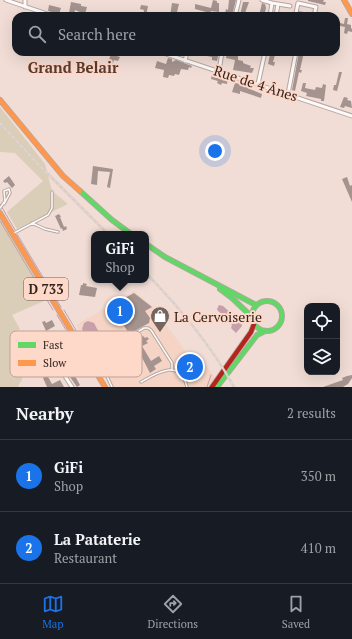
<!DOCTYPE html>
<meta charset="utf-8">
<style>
body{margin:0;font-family:"PT Serif",serif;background:#242831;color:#f1f3f6}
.controls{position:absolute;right:12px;bottom:12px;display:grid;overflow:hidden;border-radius:8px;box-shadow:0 4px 16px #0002}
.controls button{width:36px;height:36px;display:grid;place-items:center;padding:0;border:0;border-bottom:1px solid #363941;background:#171b24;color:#f1f3f6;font:20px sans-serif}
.you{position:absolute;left:215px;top:151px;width:14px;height:14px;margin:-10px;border:3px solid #fff;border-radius:50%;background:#1a73e8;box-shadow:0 0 0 6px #1a73e833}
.badge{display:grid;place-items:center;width:26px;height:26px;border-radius:50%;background:#1a73e8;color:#fff;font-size:13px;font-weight:700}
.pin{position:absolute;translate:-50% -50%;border:2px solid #fff;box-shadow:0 1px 4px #0006}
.popup{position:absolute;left:91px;top:231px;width:58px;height:52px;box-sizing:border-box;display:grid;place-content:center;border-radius:8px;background:#171b24;filter:drop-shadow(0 1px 3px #0005);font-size:13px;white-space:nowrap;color:#9ea1a6}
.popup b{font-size:15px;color:#f1f3f6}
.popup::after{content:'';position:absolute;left:50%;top:100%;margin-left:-8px;border:8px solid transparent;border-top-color:#171b24}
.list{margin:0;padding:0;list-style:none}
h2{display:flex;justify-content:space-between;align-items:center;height:52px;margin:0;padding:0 16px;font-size:17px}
h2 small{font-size:13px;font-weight:400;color:#9ea1a6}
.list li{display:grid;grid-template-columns:26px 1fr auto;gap:12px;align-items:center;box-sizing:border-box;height:72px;padding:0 16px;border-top:1px solid #363941}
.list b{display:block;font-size:15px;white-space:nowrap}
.list p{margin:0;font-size:13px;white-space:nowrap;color:#9ea1a6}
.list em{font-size:13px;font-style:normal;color:#9ea1a6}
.icon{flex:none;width:22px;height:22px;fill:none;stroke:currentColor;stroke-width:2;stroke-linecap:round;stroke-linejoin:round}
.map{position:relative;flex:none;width:352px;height:387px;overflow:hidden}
.search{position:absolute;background:#171b24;box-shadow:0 4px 16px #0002;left:12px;right:12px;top:12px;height:44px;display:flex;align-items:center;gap:10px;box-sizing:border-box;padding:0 14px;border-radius:12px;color:#9ea1a6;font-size:15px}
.sheet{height:196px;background:#171b24}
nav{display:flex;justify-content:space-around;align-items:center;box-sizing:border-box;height:56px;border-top:1px solid #363941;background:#171b24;font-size:11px;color:#9ea1a6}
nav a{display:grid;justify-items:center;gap:2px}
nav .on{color:#1a73e8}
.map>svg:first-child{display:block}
.built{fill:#f5d4c6}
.green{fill:#dbceb8}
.water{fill:#c69faa}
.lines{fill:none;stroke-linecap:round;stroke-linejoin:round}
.stream{stroke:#c69faa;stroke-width:1}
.building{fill:#a4938f}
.lane-casing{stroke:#b6a6a0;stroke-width:3.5}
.street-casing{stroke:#b6a6a0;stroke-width:5}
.fast-casing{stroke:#b6a6a0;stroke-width:6}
.slow-casing{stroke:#b6a6a0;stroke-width:6}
.jam-casing{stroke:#b6a6a0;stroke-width:6}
.lane{stroke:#fdfaf9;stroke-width:1.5}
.street{stroke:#fdfaf9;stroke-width:3}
.fast{stroke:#63d668;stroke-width:4.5}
.slow{stroke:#ff974d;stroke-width:4.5}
.jam{stroke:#b3261e;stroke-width:4.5}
.rail-casing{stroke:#d4cfcc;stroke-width:2.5}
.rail{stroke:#fed8c8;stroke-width:1;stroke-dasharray:3;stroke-linecap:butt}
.labels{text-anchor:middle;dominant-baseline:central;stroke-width:4;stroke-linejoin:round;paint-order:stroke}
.shield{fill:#fed8c8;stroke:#6e5a51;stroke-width:1}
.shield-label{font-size:13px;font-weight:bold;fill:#31241e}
.street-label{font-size:14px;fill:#31241e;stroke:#fed8c8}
.poi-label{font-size:14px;fill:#31241e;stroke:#fed8c8;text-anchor:start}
.neighbourhood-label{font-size:15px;font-weight:bold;fill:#593b2f;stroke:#fed8c8}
.key{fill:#fed8c8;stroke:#c0a295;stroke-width:1}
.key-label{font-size:11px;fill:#31241e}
</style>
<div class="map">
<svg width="352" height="387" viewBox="0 0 352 387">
<rect width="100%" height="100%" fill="#f1ddd5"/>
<path class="built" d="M134,291l19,16 36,49 7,-2 27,33h-110l-37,-62z"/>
<path class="green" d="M0,107l45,57 7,27 16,13 -51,25 -10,-17 36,-31 -28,-28 -15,-1z
M0,213l51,85 -39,17 8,14 -8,4 15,36 -9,18h-18z"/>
<path class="water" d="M219,305l4,1 18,16 1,4 -6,7 -5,-5 1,-3 -5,-7 -9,-7 -1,-2z
M88,321l6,2 11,21 -2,4 -4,3c-9,-1 -13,-14 -17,-22l2,-6z"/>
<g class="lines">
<path class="stream" d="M0,204l15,26
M0,221l53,89
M17,234l44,73
M64,310l19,32
M57,315l9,15
M68,334l4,6
M74,343l16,27
M207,387l4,-12"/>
</g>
<path class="building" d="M213,0l4,1v2h2v9l-8,-1 -1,2 -15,-4v-5l16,4z
M229,0h7l-4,16 -6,-1v-1h-1l1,-5 2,1z
M308,0h16l-1,2h3l-1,3 -17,-4z
M71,2l10,2v2l6,1 -2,7 -10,-4 -1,4 -5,-1z
M243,2h6l-5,14h-4z
M172,3l7,1 -3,12h-6z
M262,3l3,1 1,4 -2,8h-5z
M49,5l12,3 -2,6 -11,-3z
M141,5l7,1 -2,10h-3l1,-6 -4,-1z
M345,18h3l-1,6 4,1v3l1,1v3l-4,-1 -1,3 -3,-1 1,-6 -9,-2v-3l8,2z
M205,52h14l-2,9 -5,-1v-3l-10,-2v-2z
M227,52h10l-1,3 2,1v4l5,1v2l8,3 -1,2h4l-2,5 -19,-3 2,-10 -9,-2z
M299,52h5l-4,18h2l-1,3 -2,-1 -4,19 -3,-1z
M111,54l9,3 -2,4 -4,-1 -2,6 -5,-1z
M270,54l5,1 -2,7h2l-1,4 -6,-2z
M168,58l4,1v3l4,-2 16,6 -1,2 -2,-1 -1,3 -7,-1 -2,6 -4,-1 -1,2 -5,-1 -1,3 -5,-1 1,-7 -9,-2 2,-7 9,3z
M339,72h3l-5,19 -4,-1 1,-5h2z
M214,73l14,6 -1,5 -5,-1 -1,2 -4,-2 1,-2 -7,-2 1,-5 2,1z
M241,82l4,2 -1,2 6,2v1l12,5 -1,4 -21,-7v3l-8,-2 3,-9 5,1z
M303,83h3l-1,5 10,2 1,-3 6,1 1,-4 3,1 -2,16h-3v-2l-15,-3 1,-3 -6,-2z
M344,97l4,1 -1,2 4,1 1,7 -7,-2 -1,2 -4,-1z
M93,166l20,3 -3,19 -3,-1 3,-15 -12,-1 -1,14 -6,-1z
M9,176l6,9 -3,3 -5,-6 -2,1 -2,-2z
M347,177l3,9 2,-1v17l-10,-23z
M59,214l2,3h-1l4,10 2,-1 1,3 -4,2 -1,-3 -1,1 -6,-13z
M83,283l4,1 -1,2 11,2 -2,9 -16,-2 2,-10h2z
M134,293l18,14 -7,4 5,7 -1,5 -20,11 -17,-29z
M52,320l3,6 -9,5 -4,-9 3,-1 1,2z
M143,336l2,2 2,-1 2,2 -3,2 2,2 -6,3 9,15 8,-5 3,5 -8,5 2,3 -6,4 -16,-31z
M53,338l5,7 -1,3 4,1 2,2 -5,4 -1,-2 -2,2 -2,-3 1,-1 -4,-8 1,-1 -1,-2z
M52,357l4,4 -6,4 -1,-2 -11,5 -2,-3z
M66,360l14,25 -3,2 -9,-13 1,-2 -6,-10z
M193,362l4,8 -7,4 -5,-8z
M47,375l5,9 8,-4 4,7h-17l-4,-9z
M352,375v3l-4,6 -5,3h-20l20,-7 -1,-2 5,-2z"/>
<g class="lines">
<g class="lane-casing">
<path id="lane" d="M0,208l5,-7 -1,-10 5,-2 1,4 -6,11
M32,223l13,6 13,3
M14,233l34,-18 4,-7v-16
M57,339l12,-7
M59,347l5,-1 12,-6
M188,377l-6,-12 2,-2 10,-4 8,13
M141,382c16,-9 39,-24 46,5
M112,387l-9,-19 -2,-6 3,-9 40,-25h4l3,2 21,33v7"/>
</g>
<g class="street-casing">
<path id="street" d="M6,0l47,16
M25,0v7
M262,0l10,3
M278,4l12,2
M194,16v-1l5,1
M235,16l4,-16
M270,16l2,-13 6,1 -2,12
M311,16l-15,-3 2,-10 18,4 -2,9
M160,52l192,64
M185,61l2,-9
M219,71l3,-19
M258,84l7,-32
M288,94l8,-42
M53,374l8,-4 11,17"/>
</g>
<g class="fast-casing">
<path id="fast" d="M80,191l32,29 19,14
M146,244l19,13 91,48
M220,289l12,9 20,19
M252 316a15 15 0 1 1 30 0a15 15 0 1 1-30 0Z
M217,387l40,-52 8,-4"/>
</g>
<g class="slow-casing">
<path id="slow" d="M344,0l8,14
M0,100l63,76 17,15
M0,213l105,174"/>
</g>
<g class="jam-casing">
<path id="jam" d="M212,387l39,-55 3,-8"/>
</g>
<use href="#lane" class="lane"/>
<use href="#street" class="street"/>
<use href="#fast" class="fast"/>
<use href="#slow" class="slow"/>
<use href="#jam" class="jam"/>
<g class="rail-casing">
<path id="rail" d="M0,123l37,40 71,71
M146,273c33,34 65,72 88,114"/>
</g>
<use href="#rail" class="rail"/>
</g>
<defs>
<g id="shop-pin" transform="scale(1)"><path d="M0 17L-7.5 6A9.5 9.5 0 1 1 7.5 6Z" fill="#74655e" stroke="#fed8c8"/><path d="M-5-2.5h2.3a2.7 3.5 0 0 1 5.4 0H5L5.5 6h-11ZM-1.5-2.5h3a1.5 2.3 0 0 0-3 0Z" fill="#fff"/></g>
</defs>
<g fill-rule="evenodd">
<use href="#shop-pin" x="160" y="316"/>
</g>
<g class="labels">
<rect class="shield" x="24" y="278" width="44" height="22" rx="3"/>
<g class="shield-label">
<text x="46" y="289">D 733</text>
</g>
<g class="street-label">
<text transform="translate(256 83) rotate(18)">Rue de 4 Ânes</text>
</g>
<g class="poi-label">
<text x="174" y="316">La Cervoiserie</text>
</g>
<g class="neighbourhood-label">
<text x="73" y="67">Grand Belair</text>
</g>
</g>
<rect x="10" y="331" width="132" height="46" rx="6" class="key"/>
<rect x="18" y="342" width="18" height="6" fill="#63d668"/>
<rect x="18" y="360" width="18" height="6" fill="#ff974d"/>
<g class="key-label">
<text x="43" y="349">Fast</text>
<text x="43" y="367">Slow</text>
</g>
</svg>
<div class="controls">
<button><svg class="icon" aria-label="locate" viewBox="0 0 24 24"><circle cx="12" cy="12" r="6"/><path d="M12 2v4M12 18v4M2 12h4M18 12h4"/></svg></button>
<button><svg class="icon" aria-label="layers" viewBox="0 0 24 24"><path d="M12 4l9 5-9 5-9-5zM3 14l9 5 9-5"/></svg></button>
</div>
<div class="you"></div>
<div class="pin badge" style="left:120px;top:311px">1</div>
<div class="popup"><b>GiFi</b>Shop</div>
<div class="pin badge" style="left:190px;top:367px">2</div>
<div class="search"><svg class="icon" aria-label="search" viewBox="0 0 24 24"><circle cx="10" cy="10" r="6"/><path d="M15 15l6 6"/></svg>Search here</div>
</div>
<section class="sheet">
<h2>Nearby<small>2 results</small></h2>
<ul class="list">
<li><span class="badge">1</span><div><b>GiFi</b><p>Shop</p></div><em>350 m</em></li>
<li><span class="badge">2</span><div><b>La Pataterie</b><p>Restaurant</p></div><em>410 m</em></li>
</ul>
</section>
<nav>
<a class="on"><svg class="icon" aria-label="map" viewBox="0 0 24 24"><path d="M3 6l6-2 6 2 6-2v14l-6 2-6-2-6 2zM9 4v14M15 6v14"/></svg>Map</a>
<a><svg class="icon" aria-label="directions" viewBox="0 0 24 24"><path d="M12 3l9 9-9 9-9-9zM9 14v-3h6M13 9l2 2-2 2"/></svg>Directions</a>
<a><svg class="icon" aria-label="saved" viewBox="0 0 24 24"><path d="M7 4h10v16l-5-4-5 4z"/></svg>Saved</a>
</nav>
